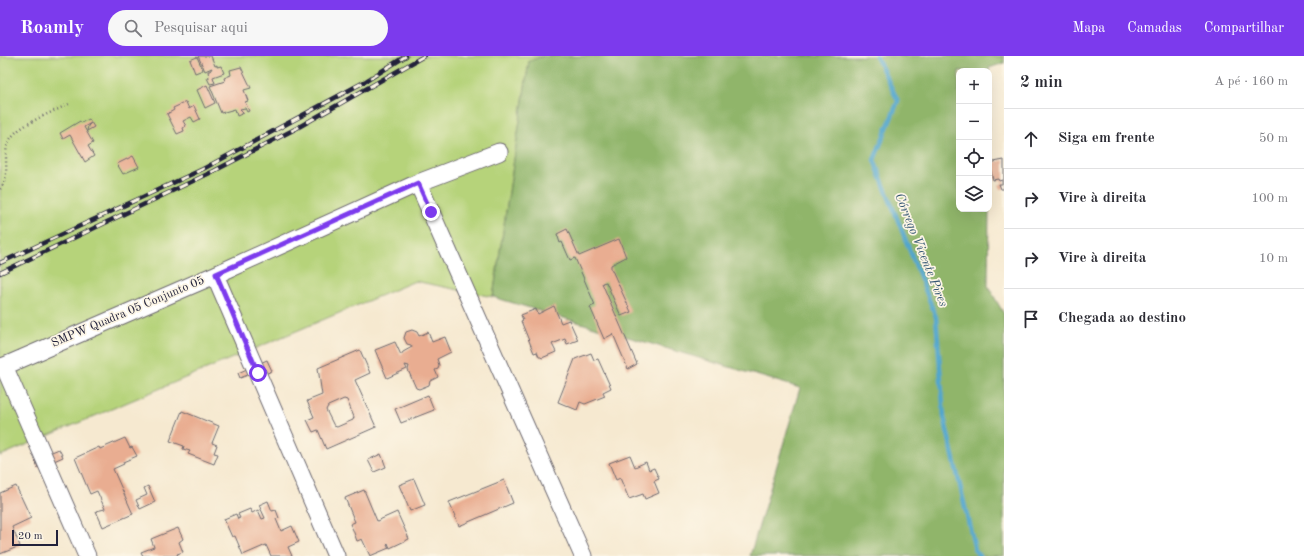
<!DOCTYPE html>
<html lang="pt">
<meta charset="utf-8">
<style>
body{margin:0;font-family:"Old Standard TT",serif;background:#f7f7f7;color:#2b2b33}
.controls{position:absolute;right:12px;top:12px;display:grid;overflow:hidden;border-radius:8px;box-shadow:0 4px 16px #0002}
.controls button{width:36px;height:36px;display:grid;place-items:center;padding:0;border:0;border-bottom:1px solid #e1e1e2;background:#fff;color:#2b2b33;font:20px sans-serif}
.scale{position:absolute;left:12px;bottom:10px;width:46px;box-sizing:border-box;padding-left:4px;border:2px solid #22223b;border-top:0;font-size:11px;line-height:14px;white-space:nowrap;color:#22223b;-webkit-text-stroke:3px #fcf5e5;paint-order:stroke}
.stop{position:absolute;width:12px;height:12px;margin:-9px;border:3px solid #7c3aed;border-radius:50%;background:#fff}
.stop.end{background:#7c3aed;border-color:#fff;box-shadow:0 1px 4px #0008}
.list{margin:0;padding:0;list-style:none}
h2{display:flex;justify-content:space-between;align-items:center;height:52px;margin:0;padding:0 16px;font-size:17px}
h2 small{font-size:13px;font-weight:400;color:#7c7c81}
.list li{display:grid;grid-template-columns:26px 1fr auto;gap:12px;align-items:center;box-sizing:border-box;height:60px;padding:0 16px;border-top:1px solid #e1e1e2}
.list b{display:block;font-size:15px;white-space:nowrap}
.list em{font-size:13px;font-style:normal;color:#7c7c81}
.icon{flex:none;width:22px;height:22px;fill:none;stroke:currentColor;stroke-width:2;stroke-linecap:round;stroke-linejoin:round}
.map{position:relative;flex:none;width:1004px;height:500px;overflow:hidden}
header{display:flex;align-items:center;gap:24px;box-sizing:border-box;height:56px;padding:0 20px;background:#7c3aed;color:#fff}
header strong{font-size:19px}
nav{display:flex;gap:22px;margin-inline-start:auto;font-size:14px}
.search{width:280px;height:36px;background:#f7f7f7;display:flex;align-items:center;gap:10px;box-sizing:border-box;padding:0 14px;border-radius:22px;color:#7c7c81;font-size:15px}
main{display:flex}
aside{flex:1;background:#fff}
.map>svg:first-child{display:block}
.green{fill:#b6d37a;stroke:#6c7a5a}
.forest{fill:#90b56a;stroke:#596c52}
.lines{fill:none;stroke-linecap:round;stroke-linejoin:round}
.stream{stroke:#51a6cd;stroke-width:4.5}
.building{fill:#e9ad91;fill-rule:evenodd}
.minor-casing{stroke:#6c686f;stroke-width:19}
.path{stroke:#6c686f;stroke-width:2.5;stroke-dasharray:1 3;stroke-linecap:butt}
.minor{stroke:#fff;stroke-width:17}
.rail-casing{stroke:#22223b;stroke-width:4.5}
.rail{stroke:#fcf5e5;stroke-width:3;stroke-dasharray:9;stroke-linecap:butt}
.route{stroke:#7c3aed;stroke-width:5}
.labels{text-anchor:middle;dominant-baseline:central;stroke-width:3.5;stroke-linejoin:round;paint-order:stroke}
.street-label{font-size:12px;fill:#22223b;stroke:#fcf5e5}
.water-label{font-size:13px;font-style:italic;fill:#355775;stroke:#fcf5e5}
</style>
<header>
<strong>Roamly</strong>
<div class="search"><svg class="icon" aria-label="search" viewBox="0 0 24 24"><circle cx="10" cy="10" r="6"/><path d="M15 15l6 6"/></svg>Pesquisar aqui</div>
<nav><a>Mapa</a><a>Camadas</a><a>Compartilhar</a></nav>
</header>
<main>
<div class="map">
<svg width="1004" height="500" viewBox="0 0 1004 500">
<rect width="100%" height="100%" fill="#fcf5e5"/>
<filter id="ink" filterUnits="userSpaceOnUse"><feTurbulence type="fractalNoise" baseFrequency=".025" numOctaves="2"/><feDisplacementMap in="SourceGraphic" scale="8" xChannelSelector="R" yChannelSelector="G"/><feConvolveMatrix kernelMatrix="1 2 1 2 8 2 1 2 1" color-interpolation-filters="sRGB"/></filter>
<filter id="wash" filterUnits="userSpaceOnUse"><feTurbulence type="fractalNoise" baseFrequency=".012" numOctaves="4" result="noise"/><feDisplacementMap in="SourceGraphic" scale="16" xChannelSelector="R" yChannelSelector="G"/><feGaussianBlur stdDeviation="0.9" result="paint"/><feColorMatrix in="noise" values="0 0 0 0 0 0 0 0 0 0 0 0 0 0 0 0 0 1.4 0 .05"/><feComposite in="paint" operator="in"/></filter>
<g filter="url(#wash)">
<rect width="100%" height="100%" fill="#f6e9d0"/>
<path class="green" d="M0,0h544l-15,5 -36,236 -78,-16 -415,175z"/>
<path class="forest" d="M544,0h460v7l-15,5v63v-60h-30v138h30l-1,77 16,28v242h-254l50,-168 -307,-91 36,-236z"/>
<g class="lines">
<path class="stream" d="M876,0l22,45 -24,59 62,157 8,100 31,133 4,6"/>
</g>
<g id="blocks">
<path class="building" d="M198,0h13l4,10 2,-1v2l4,-1 3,7 -11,4 2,6 -5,1 -3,-6h2l-1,-7h2l2,-3 -7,3z
M197,1l6,13 -8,3 -5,-13z
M241,11l10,21 -7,2 4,11 -3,1 4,9 -2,1 -2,-4 -5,1 4,4 -7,3 -2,-7 -14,4 -11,-27 15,-5 -1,-3 7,-3 -1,-5z
M207,29l8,18 -10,5 -8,-18z
M186,46l3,7 5,-3 6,13 -6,3 -3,-5 -8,4 3,5 -3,2 1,3 -7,3 -10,-20 7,-4 -1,-2z
M89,63l5,8 -7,4 1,-5 3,-3 -7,4 9,16 -5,3 6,10 -9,6 -15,-27 -7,4 -3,-6 20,-12 1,2z
M133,100l6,11 -16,7 -6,-10z
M1004,104v29h-3l-2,-5h3v-4l-3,1 -1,-2 -5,1 -4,-17z
M567,173l12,27 40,-17 7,18 -15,8v3l20,44 -10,4 -15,-34 -4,1 35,81 -9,5 -15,-35 -9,5 -14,-32 5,-2 -20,-47 -5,2 -8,-18 -2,1 -3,-9z
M554,250l7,17 8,-3 9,20 -11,4 -2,-5 -13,5 4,8 -14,6 -1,-1h-2l-2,-5 -3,1 -13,-32 2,-1 -2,-5 15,-6 2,5z
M412,274l5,2 2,4 9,-4 4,10 13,-5 6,15 -14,7 2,6 -1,4 -3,1 3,7 -8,4 -1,4 -10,4 -3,-1 -8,-18 1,-4 -4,-1 2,4 -20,9 -12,-28 20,-8 6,13 2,-3 9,-5 -1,-2 -4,-1 -3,-6 2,-6z
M360,294l10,23 -15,7 21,47 -50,22 -8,-19 -5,2 -6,-12 7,-3 -7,-16 15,-6 -4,-27zM344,343l3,1 7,17 -1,3 -16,7 -3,-1 -8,-16 2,-4z
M591,297l3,7 4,-1 13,29 -8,4 2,4 -20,8 -5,-2 -3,8 -19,-8 17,-43z
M267,304l5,11 -7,3 -2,-5 -23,9 -2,-5z
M428,339l6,15 -33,13 -6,-14z
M182,355l37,15 -7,17 5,2 -3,8 4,1 -4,10 -26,-10 2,-3 -7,-2 1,-3 -14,-5z
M125,382l5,10 2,-1 5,9 -14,6 1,2 -11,5 20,45 -30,13 -7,-16 9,-2 -8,-18 -7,3 -15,-36 24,-11 1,2z
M59,393l4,8 -25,11 -3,-9z
M381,398l5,13 -12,5 -6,-12z
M630,399l5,12 11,-5 3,8 5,-2 5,11 -5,2 5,12 -14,6 -2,-5 -14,5 -9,-21 -4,2 -7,-17z
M414,423l11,26 -15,6 -11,-26z
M504,424l9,23 -54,23 -10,-24z
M16,430l15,32 -19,9 8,19 -20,8v-61z
M148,430l7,16 -15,7 -4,-9 11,-5 -3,-7z
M364,434l13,31 20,-9 12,27 -19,9 -2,-5 -1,1 2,4 -19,8 -8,-17 -5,2 -4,-11 -3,-6 5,-2 -10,-24z
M268,445l4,10 4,-1 3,8 -3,1 5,12 11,-5 7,16 -11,5 4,9h-21l-5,-11 -23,10 -8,-19 -3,1 -8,-18 12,-5 2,5 2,-1 -2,-4 12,-5 2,4 6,-3 4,9 3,-1 -6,-13z
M178,472l5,11 -4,3 4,10 -6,2 1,2h-35l-2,-4 13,-5 -3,-8z"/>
</g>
</g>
<g filter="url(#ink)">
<use href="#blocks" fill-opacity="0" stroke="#6c686f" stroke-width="1"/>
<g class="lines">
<g class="minor-casing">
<path id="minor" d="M418,127l165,373
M215,219l121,281
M4,310l83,190
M0,312l215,-93 203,-92 81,-31"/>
</g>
<path class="path" d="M0,133c8,-10 6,-21 6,-33 0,-6 1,-13 5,-18 9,-14 42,-26 58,-34"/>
<use href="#minor" class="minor"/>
<g class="rail-casing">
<path id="rail" d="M0,207l203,-94 163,-88 40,-25
M0,217l214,-102 83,-43 127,-72"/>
</g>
<use href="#rail" class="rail"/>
</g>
</g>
<g class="lines" filter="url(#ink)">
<path class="route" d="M258,317l-42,-99 202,-91 13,29"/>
</g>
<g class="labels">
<g class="street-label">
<text transform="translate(128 256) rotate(-23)">SMPW Quadra 05 Conjunto 05</text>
</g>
<g class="water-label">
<text transform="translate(921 194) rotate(68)">Córrego Vicente Pires</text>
</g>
</g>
</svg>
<div class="controls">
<button>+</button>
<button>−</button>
<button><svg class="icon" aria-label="locate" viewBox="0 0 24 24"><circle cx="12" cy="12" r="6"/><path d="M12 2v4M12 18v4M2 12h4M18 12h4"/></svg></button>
<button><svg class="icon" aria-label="layers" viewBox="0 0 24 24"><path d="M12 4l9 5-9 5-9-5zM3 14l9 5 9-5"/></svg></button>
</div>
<div class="scale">20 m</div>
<div class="stop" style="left:258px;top:317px"></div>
<div class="stop end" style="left:431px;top:156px"></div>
</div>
<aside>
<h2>2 min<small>A pé · 160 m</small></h2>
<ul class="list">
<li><svg class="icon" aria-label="ahead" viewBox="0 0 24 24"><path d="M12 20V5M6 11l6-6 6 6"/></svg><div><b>Siga em frente</b></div><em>50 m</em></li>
<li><svg class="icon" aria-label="right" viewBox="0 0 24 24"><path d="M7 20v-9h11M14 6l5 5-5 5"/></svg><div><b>Vire à direita</b></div><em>100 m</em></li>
<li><svg class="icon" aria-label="right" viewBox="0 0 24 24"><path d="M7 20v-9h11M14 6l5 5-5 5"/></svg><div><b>Vire à direita</b></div><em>10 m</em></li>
<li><svg class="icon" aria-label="arrive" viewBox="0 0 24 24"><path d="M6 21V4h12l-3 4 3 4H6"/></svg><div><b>Chegada ao destino</b></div></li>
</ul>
</aside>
</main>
